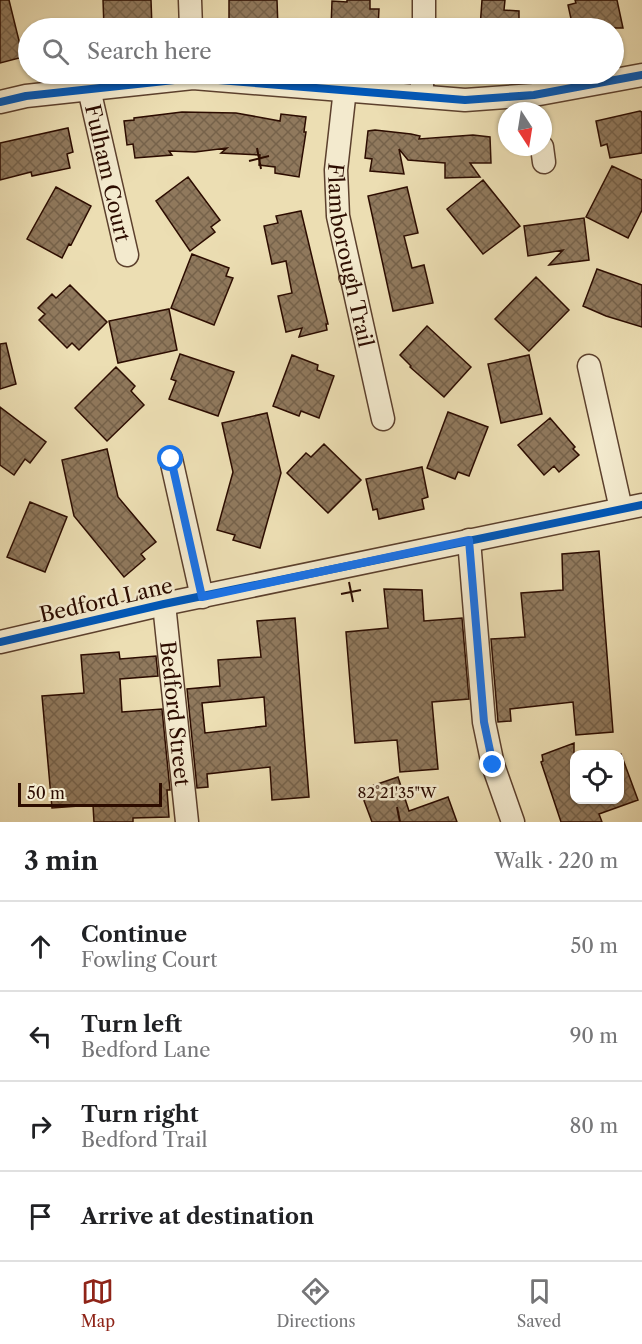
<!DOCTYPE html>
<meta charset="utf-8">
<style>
body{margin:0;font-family:"Libre Caslon Text",serif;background:#f2f2f2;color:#202124}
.controls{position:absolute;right:18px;bottom:18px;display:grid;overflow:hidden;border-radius:12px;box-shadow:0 2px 4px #0004}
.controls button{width:54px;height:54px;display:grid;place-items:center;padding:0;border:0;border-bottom:2px solid #e0e0e0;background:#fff;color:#202124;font:30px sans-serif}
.compass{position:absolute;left:498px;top:102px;width:54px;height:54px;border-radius:50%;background:#fff;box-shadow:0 2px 4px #0004;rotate:168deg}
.scale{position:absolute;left:18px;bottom:15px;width:144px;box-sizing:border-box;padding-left:6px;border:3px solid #2c0c00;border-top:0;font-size:16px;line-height:21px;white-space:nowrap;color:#2c0c00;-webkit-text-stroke:4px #f3eace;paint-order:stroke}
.stop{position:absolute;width:18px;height:18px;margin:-14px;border:4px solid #1a73e8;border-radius:50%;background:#fff}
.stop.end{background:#1a73e8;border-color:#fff;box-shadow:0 2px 6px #0008}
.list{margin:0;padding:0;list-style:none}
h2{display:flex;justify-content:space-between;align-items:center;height:78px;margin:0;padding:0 24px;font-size:26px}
h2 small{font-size:20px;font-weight:400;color:#757577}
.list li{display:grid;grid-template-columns:39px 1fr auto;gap:18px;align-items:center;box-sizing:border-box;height:90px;padding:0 24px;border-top:2px solid #e0e0e0}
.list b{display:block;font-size:22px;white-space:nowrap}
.list p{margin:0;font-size:20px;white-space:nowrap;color:#757577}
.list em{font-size:20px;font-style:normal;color:#757577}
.icon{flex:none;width:33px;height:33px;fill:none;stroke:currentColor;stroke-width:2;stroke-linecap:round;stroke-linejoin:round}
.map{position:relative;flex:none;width:642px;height:822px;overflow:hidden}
.search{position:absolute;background:#fff;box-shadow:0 2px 4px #0004;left:18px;right:18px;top:18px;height:66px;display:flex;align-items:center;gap:15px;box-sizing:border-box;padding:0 21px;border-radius:33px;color:#757577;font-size:22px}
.sheet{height:438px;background:#fff}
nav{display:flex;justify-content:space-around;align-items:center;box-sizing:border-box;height:84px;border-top:2px solid #e0e0e0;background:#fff;font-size:16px;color:#757577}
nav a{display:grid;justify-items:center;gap:3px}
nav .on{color:#8f2418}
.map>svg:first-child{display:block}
.building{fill:url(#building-cross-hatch);stroke:#2c0c00;stroke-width:1.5;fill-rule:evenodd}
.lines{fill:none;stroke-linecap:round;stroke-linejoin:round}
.minor-casing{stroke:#5c402d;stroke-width:25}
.minor{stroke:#f3eace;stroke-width:22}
.cycleway-casing{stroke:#f3eace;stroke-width:11}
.cycleway{stroke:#0057b8;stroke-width:8}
.route{stroke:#1a73e8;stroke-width:8}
.ticks{fill:none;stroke:#2c0c00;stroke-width:2}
.labels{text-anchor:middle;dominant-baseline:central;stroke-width:5;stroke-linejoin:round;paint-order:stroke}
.street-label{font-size:21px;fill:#2c0c00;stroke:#f3eace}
.ticks-label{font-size:15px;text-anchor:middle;fill:#2c0c00;stroke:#f3eace;stroke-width:5;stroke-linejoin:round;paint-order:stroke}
</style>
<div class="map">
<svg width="642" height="822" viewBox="0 0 642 822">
<defs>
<pattern id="building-cross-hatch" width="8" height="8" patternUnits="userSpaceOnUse" patternTransform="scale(1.5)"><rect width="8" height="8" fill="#90795d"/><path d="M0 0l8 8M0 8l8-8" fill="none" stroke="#76624a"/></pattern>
</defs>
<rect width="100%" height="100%" fill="#ecdeb3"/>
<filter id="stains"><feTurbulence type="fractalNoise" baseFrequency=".00333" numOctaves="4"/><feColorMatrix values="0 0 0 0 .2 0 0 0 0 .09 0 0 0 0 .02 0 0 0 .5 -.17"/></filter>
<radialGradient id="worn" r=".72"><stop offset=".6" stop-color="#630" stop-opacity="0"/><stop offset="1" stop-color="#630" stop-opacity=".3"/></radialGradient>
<path class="building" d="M0,0h9l14,57 -23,6z
M103,0h48l1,28h-48z
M229,0h48l1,28h-49z
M347,0h23v9h9l-1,19h-47l1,-27 15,1z
M482,0h23l-1,10 15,1v17h-39z
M575,0h42l6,28h-50l-5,-23 8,-2z
M640,111l2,1v41l-32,5 -3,-14 -6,2 -5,-25z
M182,112l54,1 44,8 1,-7 25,3 -2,15h2l-7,45 -24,-4v-6l-16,-2 1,-10 -39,-2 6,-5 -32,4 -26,-1 3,4 -37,3 -2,-14 -6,1 -3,-24 10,-1v-2z
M68,128l5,24 -6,2 3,14 -38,8 -1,-4 -31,8v-37z
M375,130l36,4 9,2 -1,3 54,-4 17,2 1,26h-21l10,14 -35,1v-15l-37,-3 -9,-11 5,25 -34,-3 2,-12 -7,-1 3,-27z
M612,166l30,14v30l-14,28 -42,-21z
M188,177l32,43 -9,7 4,5 -25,19 -34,-50z
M483,180l37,46 -37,28 -36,-45z
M56,187l35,19 -20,39 -2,-1 -7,14 -35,-19z
M407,187l11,46 -14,3 8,32 12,-3 9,38 -40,8 -25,-115z
M301,211l27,113h-2l1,6 -28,7 3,-9 -16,4 -8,-36 14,-3 -6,-32 -14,3 -8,-38 14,-3 -2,-7z
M584,218l5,42 -40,5 14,-15 -35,6 -4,-30z
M192,254l37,14 -3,8 7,2 -19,47 -43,-17z
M597,269l45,16v42l-36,-11 -23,-10z
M536,277l33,33 -40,41 -34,-32z
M70,285l37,37 -28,28 -7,-7 -5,5 -28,-28 6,-6 -7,-6 14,-14 4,4z
M169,309l8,41 -59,13 -9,-42z
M427,326l44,41 -27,30 -34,-30 1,-1 -11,-11z
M6,343l10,41 -16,5v-45z
M180,354l54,18 -16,44 -49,-17 7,-18 -5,-2z
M292,355l26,10 -1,5 17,6 -15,42 -18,-7 -2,5 -26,-10z
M529,355l13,59 -41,9 -13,-59z
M116,367l19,19 -4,5 13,14 -37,36 -32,-33z
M0,407l46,35 -16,21 -5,-4 -11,16 -14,-10z
M448,412l40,15 -19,49 -11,-4 -3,7 -28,-11z
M267,413l14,60 -21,75 -27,-8 2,-5 -18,-5 16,-58 -11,-49z
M550,418l25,29 -2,2 6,6 -20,17 -5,-6 -10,9 -26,-30z
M324,444l37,36 -33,33 -41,-40 19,-20 5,4z
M107,449l11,48 38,45 -15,12 4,5 -21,18 -50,-61 -12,-56z
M422,467l6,30 -6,2 2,10 -45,10 -2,-10 -4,1 -7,-31z
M30,502l37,15 -22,55 -38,-15z
M599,551l14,181 -37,3 -3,-33 -63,7 1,12 -13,1 -7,-83 34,-2 -4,-44 42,-3 -1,-36z
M384,589l38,1 2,31 38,-3 7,81 -37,3 6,67 -38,3 -3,-32 -42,3 -9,-111 42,-4z
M295,618l14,179 -37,3 -2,-33 -63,7 1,13 -11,1 -10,-99 33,-3 -2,-26 43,-3 -4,-36zM264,697l2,29 -61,7 -3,-30z
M119,652l1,7 36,-3 2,20 -38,3 2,33 40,-3 8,81h-3l2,27 -36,1v4h-39l-1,-17 -41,3 -10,-112 42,-3 -3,-38z
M574,743v57h46v-46h1l17,46 -39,14 3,8h-41l-20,-60 2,-1 -1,-6z
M398,777l11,34 39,-14 9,25h-85l-12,-32z"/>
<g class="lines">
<g class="minor-casing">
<g id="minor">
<path d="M190,0l1,28"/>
<path d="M424,28v-28"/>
<path id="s1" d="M89,89l38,166"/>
<path id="s2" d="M345,89l-9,81 2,46 45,203"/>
<path d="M421,96l2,-22"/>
<path d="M0,102l26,-6 167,-18 272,22 69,-5 108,-20"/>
<path d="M542,147l2,15"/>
<path d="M589,366l32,143"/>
<path d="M171,459l31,138"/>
<path d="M469,540l15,182 9,43 20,57"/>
<path id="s3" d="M164,604l23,218"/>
<path d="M0,642l164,-38 478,-99"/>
</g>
</g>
<use href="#minor" class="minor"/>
<g class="cycleway-casing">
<path id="cycleway" d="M0,102l26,-6 167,-18 272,22 69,-5 108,-20
M0,642l164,-38 478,-99"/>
</g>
<use href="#cycleway" class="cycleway"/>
</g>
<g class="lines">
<path class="route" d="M171,459l31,138 267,-57 15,182 9,43"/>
</g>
<path class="ticks" d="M257,148l4,21M249,161l20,-5M349,582l4,20M341,594l20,-4M397,807l3,15"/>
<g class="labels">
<g class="street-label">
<text stroke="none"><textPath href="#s1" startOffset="86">Fulham Court</textPath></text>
<text stroke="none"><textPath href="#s2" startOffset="168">Flamborough Trail</textPath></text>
<text transform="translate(106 600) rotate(-13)">Bedford Lane</text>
<text stroke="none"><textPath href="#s3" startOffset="110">Bedford Street</textPath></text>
</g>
</g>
<g class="ticks-label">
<text x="397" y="798">82°21'35"W</text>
</g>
<rect width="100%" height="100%" filter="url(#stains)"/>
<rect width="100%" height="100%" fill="url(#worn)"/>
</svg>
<div class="controls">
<button><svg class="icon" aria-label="locate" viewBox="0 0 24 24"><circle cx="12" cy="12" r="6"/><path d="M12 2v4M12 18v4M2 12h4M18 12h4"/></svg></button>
</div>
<svg class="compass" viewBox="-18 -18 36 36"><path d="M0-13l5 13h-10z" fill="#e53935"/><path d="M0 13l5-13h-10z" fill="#757577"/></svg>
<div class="scale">50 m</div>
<div class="stop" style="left:171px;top:459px"></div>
<div class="stop end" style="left:493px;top:765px"></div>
<div class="search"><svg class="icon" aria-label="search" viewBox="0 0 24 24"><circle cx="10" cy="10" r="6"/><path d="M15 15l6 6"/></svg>Search here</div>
</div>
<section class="sheet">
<h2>3 min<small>Walk · 220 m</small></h2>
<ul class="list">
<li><svg class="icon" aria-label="ahead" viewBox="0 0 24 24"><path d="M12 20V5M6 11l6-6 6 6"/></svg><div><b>Continue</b><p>Fowling Court</p></div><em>50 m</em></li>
<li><svg class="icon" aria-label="left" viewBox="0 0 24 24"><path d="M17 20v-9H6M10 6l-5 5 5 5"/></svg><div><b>Turn left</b><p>Bedford Lane</p></div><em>90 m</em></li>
<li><svg class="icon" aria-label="right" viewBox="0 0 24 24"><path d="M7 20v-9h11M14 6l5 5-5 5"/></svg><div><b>Turn right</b><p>Bedford Trail</p></div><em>80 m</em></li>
<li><svg class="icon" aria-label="arrive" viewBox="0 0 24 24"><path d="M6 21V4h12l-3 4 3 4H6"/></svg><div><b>Arrive at destination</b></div></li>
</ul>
</section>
<nav>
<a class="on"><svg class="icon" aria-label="map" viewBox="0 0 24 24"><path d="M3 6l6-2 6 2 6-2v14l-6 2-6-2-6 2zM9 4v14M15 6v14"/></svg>Map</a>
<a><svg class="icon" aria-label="directions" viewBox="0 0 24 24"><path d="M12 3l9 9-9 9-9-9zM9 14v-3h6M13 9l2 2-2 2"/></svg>Directions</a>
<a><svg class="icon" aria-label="saved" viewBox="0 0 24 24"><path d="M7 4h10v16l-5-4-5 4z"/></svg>Saved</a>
</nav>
